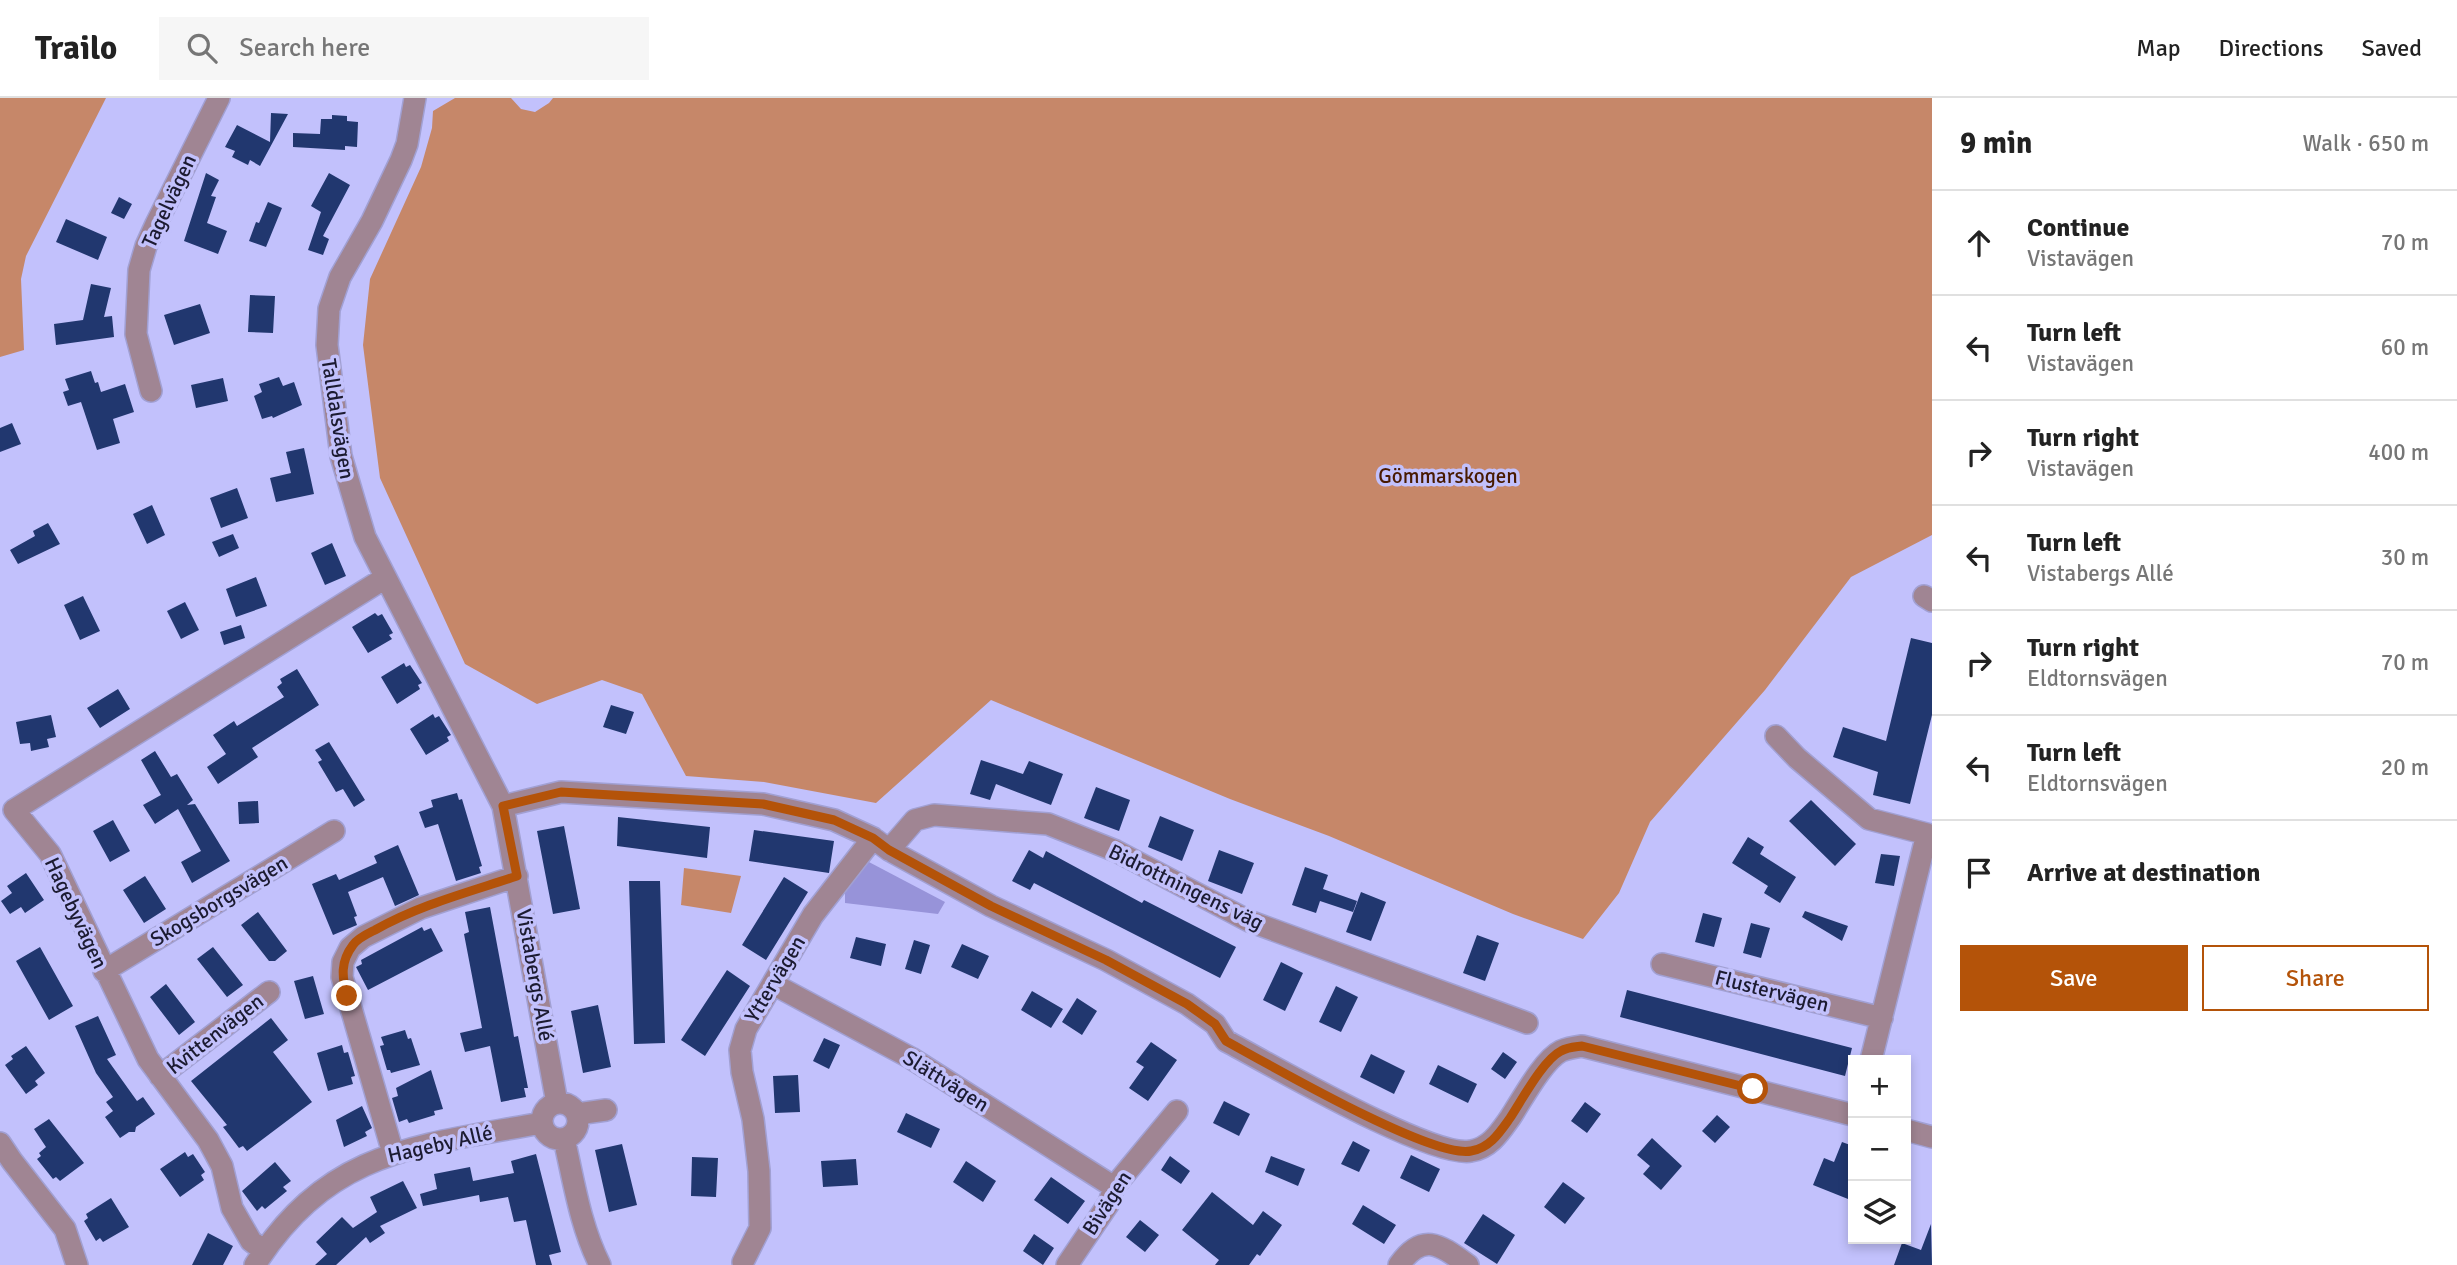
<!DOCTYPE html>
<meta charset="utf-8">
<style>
body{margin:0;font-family:Signika,sans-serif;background:#f6f6f6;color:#222}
.controls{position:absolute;right:21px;bottom:21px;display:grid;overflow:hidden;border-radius:0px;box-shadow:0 4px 10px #0003}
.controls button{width:63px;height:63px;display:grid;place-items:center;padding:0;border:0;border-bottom:2px solid #e0e0e0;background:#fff;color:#222;font:35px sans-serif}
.stop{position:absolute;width:21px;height:21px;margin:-16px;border:5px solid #b45309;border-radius:50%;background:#fff}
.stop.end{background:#b45309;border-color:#fff;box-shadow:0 2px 7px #0008}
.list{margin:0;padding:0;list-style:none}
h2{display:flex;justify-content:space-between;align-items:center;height:91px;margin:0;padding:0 28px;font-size:30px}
h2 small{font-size:23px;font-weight:400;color:#767676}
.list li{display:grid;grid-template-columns:46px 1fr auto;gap:21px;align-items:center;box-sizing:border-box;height:105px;padding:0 28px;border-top:2px solid #e0e0e0}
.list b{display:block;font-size:26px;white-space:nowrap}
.list p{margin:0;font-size:23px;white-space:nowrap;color:#767676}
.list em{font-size:23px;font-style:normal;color:#767676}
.actions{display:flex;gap:14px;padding:21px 28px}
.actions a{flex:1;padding:16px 0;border:2px solid #b45309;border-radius:0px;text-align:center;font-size:24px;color:#b45309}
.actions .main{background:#b45309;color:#fff}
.icon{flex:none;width:38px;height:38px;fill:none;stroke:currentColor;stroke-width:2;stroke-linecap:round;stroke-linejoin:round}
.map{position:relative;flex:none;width:1932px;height:1167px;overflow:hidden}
header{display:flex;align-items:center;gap:42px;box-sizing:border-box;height:98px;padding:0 35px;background:#fff;border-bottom:2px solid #e0e0e0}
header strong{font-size:33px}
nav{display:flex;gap:38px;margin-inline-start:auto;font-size:24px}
.search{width:490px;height:63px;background:#f6f6f6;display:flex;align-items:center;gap:18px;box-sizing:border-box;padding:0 24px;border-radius:0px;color:#767676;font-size:26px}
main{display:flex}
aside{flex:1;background:#fff}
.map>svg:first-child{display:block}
.green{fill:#c68769}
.water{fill:#9793d9}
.building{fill:#21376f}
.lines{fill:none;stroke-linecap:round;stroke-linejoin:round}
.minor-casing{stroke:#a1a0d3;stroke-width:24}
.minor{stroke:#a08593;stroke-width:21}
.route{stroke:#b45309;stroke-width:9}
.labels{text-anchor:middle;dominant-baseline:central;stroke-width:7;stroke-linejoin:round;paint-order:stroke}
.street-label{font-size:21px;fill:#1c1b31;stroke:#c2c1fc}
.park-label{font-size:21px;fill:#481a01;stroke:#c2c1fc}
</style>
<header>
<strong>Trailo</strong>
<div class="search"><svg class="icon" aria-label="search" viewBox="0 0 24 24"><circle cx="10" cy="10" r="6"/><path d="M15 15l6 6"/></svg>Search here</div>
<nav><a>Map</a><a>Directions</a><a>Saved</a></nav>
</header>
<main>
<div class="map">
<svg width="1932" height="1167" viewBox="0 0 1932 1167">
<rect width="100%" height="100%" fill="#c2c1fc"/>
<path class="green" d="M0,0h106l-80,158 -5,23 3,71 -24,7z
M455,0h56l10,11 14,3 14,-9 4,-5h1379v437l-81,42 -86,113 -115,132 -31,71 -36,46 -70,-25 -184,-78 -99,-37 -239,-99 -115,103 -112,-21 -78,-6 -44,-82 -40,-14 -65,24 -72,-40 -85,-186 -17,-133 7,-66 51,-112 11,-39 1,-17z
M684,770l57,8 -10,37 -50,-8z"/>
<path class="water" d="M867,763l78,41 -7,12 -93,-11v-12z"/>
<path class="building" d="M271,15l17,1 -28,52 -10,-6 -2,5 -16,-8 3,-6 -10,-4 12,-22 33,17z
M332,17l15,1v5l11,1 -1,25 -12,-1v4l-52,-3v-14l27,1 1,-15h11z
M206,75l13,7 -8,16 5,1 -9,26 20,8 -9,23 -34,-13z
M329,75l21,12 -27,51 6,3 -6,16 -15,-5 13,-38 -10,-6z
M119,99l13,7 -8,15 -13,-6z
M268,104l14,6 -16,39 -17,-6 7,-19 3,1z
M66,121l41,18 -9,23 -42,-18z
M91,186l20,4 -7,29 8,-1 2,21 -58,8 -2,-21 29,-4z
M250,197l25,1 -2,37 -25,-1z
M200,206l10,29 -36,12 -10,-30z
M91,273l4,12 3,-1 3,10 24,-8 9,28 -21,7 7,24 -23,7 -16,-48 -13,4 -5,-14 6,-2 -4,-11z
M279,279l4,9 11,-4 8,23 -29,13 -1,-2 -10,3 -8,-23 8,-4 -3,-8z
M223,280l5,23 -32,7 -5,-23z
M12,325l9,21 -21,8v-24z
M304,350l10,46 -38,8 -6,-24 21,-5 -5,-21z
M237,390l11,30 -27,10 -11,-30z
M152,407l13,30 -18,9 -14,-30z
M48,425l12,21 -42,20 -8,-14 25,-14 -2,-5z
M233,436l6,14 -20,9 -7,-15z
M332,445l14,33 -21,9 -14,-32z
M256,479l11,29 -31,11 -10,-28z
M83,498l17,35 -20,9 -16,-35z
M185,504l14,28 -18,9 -14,-28z
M375,515l3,3 4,-2 11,19 -4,2 3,4 -24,14 -16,-26z
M241,527l4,13 -21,7 -4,-13z
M1911,540l21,5v72l-22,89 -37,-9 5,-23 -45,-15 10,-30 43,14z
M404,565l2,4 4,-2 12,18 -4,2 2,4 -23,15 -16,-27z
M297,571l22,36 -67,43 6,9 -40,27 -11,-17 19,-13 -13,-19 21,-14 3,5 47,-29 -7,-10 5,-4 -2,-4z
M118,591l12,20 -30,19 -13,-20z
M611,607l23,7 -8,22 -23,-7z
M433,616l2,4 4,-2 12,19 -4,2 2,4 -23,14 -16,-26z
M51,617l5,22 -9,2 2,8 -18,4 -1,-8 -10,1 -4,-22z
M329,644l36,58 -11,7 -11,-18 -7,3 -18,-30 4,-2 -7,-10z
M155,653l16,26 6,-3 16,26 -6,5 8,-1 35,57 -38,22 -11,-21 20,-11 -23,-42 -23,15 -12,-19 18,-10 -20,-35z
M981,662l42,14 6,-13 34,13 -12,31 -55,-21 -6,16 -20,-6z
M1096,689l34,13 -11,31 -35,-13z
M457,695l2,7 3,-1 20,67 -3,1 2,6 -25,8 -18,-57 -13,4 -6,-16 14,-5 -2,-7z
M1811,702l45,44 -21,22 -46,-45z
M258,703l1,22 -20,1 -1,-22z
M1160,718l34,14 -12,31 -34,-14z
M618,719l92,10 -3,31 -90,-12z
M113,722l17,31 -20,11 -17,-31z
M564,728l16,83 -27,5 -16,-83z
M754,732l80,11 -5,32 -80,-12z
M1748,739l16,10 -4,7 36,23 -16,26 -16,-10 4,-7 -36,-23z
M398,747l21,50 -24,11 -12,-29 -35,15 9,24 -3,1 3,8 -24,10 -21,-51 24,-10 3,6 38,-17 -3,-7z
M1029,752l14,8 3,-7 96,52 2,-3 92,47 -16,31 -186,-95 -4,7 -18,-9z
M1219,752l35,13 -12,31 -34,-13z
M1881,756l19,2 -6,30 -19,-3z
M1305,769l23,8 -5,14 34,12 -4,11 -33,-11 -4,12 -24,-8z
M26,775l18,27 -19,13 -4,-6 -11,7 -9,-13 11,-8 -5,-7z
M145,778l21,33 -22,14 -21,-33z
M784,779l24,15 -42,68 -24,-15z
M629,783h31l5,162 -31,1z
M1361,794l25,10 -15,39 -25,-9z
M490,809l23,123 1,7 4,-1 10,52h-4l2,9 -25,5 -11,-56 -25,6 -5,-19 22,-5 -18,-94 5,-2 -4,-20z
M1805,813l43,15 -6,15 -40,-24z
M258,814l29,39 -12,10h-6l-28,-36z
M1703,815l19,5 -8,29 -19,-5z
M1751,825l19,5 -9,30 -18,-5z
M422,829l2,4 7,-3 12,23 -75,39 -12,-23 6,-3 -1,-4z
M1477,837l22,8 -14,38 -22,-8z
M856,839l30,7 -5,22 -31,-8z
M914,842l16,5 -9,29 -16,-5z
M962,846l27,12 -11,23 -27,-12z
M40,849l33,59 -24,14 -33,-59z
M213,849l30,38 -16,12 -30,-38z
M1281,864l22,11 -18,38 -22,-11z
M727,872l23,16 -45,70 -24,-16z
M313,878l11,38 -19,5 -11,-38z
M166,886l29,38 -16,13 -29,-38z
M1336,888l22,11 -17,35 -22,-10z
M1627,892l225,58 -7,28 -225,-59z
M1032,893l31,18 -12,19 -30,-18z
M1077,900l20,13 -15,24 -20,-13z
M598,907l13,62 -28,6 -12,-62z
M98,918l18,39 -9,4 30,42 6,-4 12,17 -19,13 -1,5h-6l-9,6 -15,-21 8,-6 -7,-9 7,-5 -17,-24 -21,-47z
M271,920l17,22 -15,12 39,50 -65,49 -4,-5 -4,2 -9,-12 -7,-9 4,-2 -36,-44z
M405,932l3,9 3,-1 9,27 -29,8 -1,-3h-3l-7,-24 4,-1 -3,-8z
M824,940l16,7 -11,24 -16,-8z
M1151,944l26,18 -29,41 -19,-13 15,-21 -8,-5z
M342,947l2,8 4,-1 7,24 -4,1 2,7 -25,7 -11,-38z
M26,948l19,27 -10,8 3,4 -12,9 -21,-29 8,-6 -2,-3z
M1503,954l14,10 -12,17 -14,-10z
M1371,956l34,17 -11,23 -34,-17z
M1438,967l39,19 -9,19 -39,-19z
M431,972l12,39 -9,2 1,4 -26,8 -2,-4 -8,3 -7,-24 6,-2 -2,-8z
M798,977l2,37 -25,1 -2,-37z
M1224,1003l26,13 -11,22 -26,-13z
M1585,1004l16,12 -14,19 -16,-12z
M362,1008l10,22 -7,4 2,4 -23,11 -8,-27z
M906,1015l34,16 -9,19 -34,-16z
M1717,1017l13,12 -15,16 -13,-12z
M49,1021l35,44 -24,18 -4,-4 -3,2 -16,-20 4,-3 -2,-3 7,-6 -12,-18z
M1652,1040l30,28 -21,24 -18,-16 7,-8 -13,-11z
M1353,1043l17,9 -11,22 -18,-8z
M1842,1044l11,4v55l-40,-16 11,-27 10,4z
M622,1046l15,61 -28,7 -14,-62z
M185,1054l3,5 5,-3 12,18 -4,3 3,5 -24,17 -20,-28z
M536,1056l25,98 -12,3 3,10h-16l-10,-45 -12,2 -6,-25 -28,5 -1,-7 -56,11 -3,-12 17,-5 -3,-15 36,-7 3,14 41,-8 -3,-12z
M1411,1057l29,14 -11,23 -29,-14z
M1170,1058l20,15 -9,13 -20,-14z
M1271,1058l34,13 -7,17 -33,-14z
M692,1059l26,1 -2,39 -25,-1z
M856,1061l2,26 -35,2 -2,-26z
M966,1063l30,20 -13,21 -30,-20z
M275,1064l16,19 -8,6 4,4 -22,18 -3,-3 -5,5 -15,-20z
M1051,1079l34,24 -17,23 -34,-24z
M403,1083l14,27 -37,18 5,7 -15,10 -4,-6 -30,28h-21l12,-11 -11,-12 26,-25 11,11 24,-16 -7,-15z
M1563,1084l22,16 -20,26 -21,-17z
M1212,1094l41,33 10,-14 19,14 -22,31 -3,-2 -8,11h-34l4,-5 -37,-30z
M111,1100l18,29 -26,15 -3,-4 -4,3 -12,-20 4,-3 -2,-4z
M1363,1107l33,20 -12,19 -32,-20z
M1483,1116l32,21 -18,29 -33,-21z
M1140,1122l19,15 -14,17 -19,-15z
M1931,1126l1,41h-38l8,-22 19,7z
M208,1135l25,13 -10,19h-31z
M1034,1136l20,14 -11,17 -20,-14z"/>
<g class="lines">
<g class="minor-casing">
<path id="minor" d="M415,0l-8,46 -6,16 -29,61 -32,56 -11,32 -2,36 14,111 24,81 138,269 54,297
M151,293l-15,-57 3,-64 7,-24 10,-22 63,-126
M1924,498l8,5
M1776,638l21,22 72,61 58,15 -56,226
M503,708l58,-14 202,12 71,16 39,18 16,12 102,56 115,54 81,44 28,20 11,17c42,22 206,118 245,110 19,-3 29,-19 39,-33 12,-18 33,-58 51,-67 7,-3 14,-4 21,-5l271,69
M889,752l26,-30 19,-5 114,9 68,27 133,70 278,102
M1662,866l220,54
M104,873l230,-140
M773,886l138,74 203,129
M160,978l109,-84
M542 1023a18 18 0 1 1 36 0a18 18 0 1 1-36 0Z
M577,1016l29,-4
M1906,1032l26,7
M564,1041c10,43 16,86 36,126
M0,1045l12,18 53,68 12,36
M393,1055l-51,-176 1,-15 7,-14 13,-11 58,-29 96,-32
M264,1153l-13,-10 -19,-33 -10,-42 -14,-26 -60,-81 -98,-205 -36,-44 371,-232
M743,1164l17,-34 -1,-57 -6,-52 -11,-47 -2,-22 6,-21 67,-114 60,-77
M255,1167c74,-116 163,-119 286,-142
M1067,1167l42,-62 5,-16 63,-76
M1399,1167c24,-34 41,-20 69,0"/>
</g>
<use href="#minor" class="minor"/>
</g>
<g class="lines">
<path class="route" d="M347,898c-5,-19 -7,-34 6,-51 5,-7 14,-11 22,-15 44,-25 94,-38 142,-54l-14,-70 58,-14 202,12 71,16 39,18 16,12 102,56 115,54 81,44 28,20 11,17c42,23 206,118 245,110 19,-3 29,-19 39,-33 12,-18 33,-58 51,-67 7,-4 14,-4 21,-5l171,43"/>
</g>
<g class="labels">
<g class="street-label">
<text transform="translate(169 103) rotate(-65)">Tagelvägen</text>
<text transform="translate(338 321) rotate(81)">Talldalsvägen</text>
<text transform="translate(1186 789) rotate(26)">Bidrottningens väg</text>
<text transform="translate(219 803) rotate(-31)">Skogsborgsvägen</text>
<text transform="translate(76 815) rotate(65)">Hagebyvägen</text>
<text transform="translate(535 877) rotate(80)">Vistabergs Allé</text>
<text transform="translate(775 881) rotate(-59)">Yttervägen</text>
<text transform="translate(1772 893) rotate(14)">Flustervägen</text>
<text transform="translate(215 936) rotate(-38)">Kvittenvägen</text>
<text transform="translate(946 983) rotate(32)">Slättvägen</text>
<text transform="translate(440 1046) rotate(-13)">Hageby Allé</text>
<text transform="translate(1107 1105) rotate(-57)">Bivägen</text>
</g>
<g class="park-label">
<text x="1448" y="378">Gömmarskogen</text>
</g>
</g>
</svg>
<div class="controls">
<button>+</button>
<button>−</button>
<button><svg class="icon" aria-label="layers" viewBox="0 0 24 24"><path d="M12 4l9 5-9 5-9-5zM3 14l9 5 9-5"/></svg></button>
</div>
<div class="stop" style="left:1753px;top:991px"></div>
<div class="stop end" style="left:347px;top:898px"></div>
</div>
<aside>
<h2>9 min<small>Walk · 650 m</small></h2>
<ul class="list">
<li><svg class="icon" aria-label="ahead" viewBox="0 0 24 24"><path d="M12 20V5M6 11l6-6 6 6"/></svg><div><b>Continue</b><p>Vistavägen</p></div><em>70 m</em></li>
<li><svg class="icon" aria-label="left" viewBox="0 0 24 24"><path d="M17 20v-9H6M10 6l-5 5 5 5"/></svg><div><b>Turn left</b><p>Vistavägen</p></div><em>60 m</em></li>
<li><svg class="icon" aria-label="right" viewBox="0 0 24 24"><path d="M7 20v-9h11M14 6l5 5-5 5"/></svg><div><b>Turn right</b><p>Vistavägen</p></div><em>400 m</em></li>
<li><svg class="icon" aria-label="left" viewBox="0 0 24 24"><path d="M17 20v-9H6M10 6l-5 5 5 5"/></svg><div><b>Turn left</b><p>Vistabergs Allé</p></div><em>30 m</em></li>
<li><svg class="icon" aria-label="right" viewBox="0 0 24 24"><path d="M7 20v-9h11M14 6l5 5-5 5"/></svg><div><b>Turn right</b><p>Eldtornsvägen</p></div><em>70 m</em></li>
<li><svg class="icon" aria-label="left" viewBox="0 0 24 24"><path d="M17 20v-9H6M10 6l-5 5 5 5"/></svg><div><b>Turn left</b><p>Eldtornsvägen</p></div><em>20 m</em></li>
<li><svg class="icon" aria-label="arrive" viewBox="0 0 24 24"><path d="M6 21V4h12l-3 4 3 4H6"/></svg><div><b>Arrive at destination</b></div></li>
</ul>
<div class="actions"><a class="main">Save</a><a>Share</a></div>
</aside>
</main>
